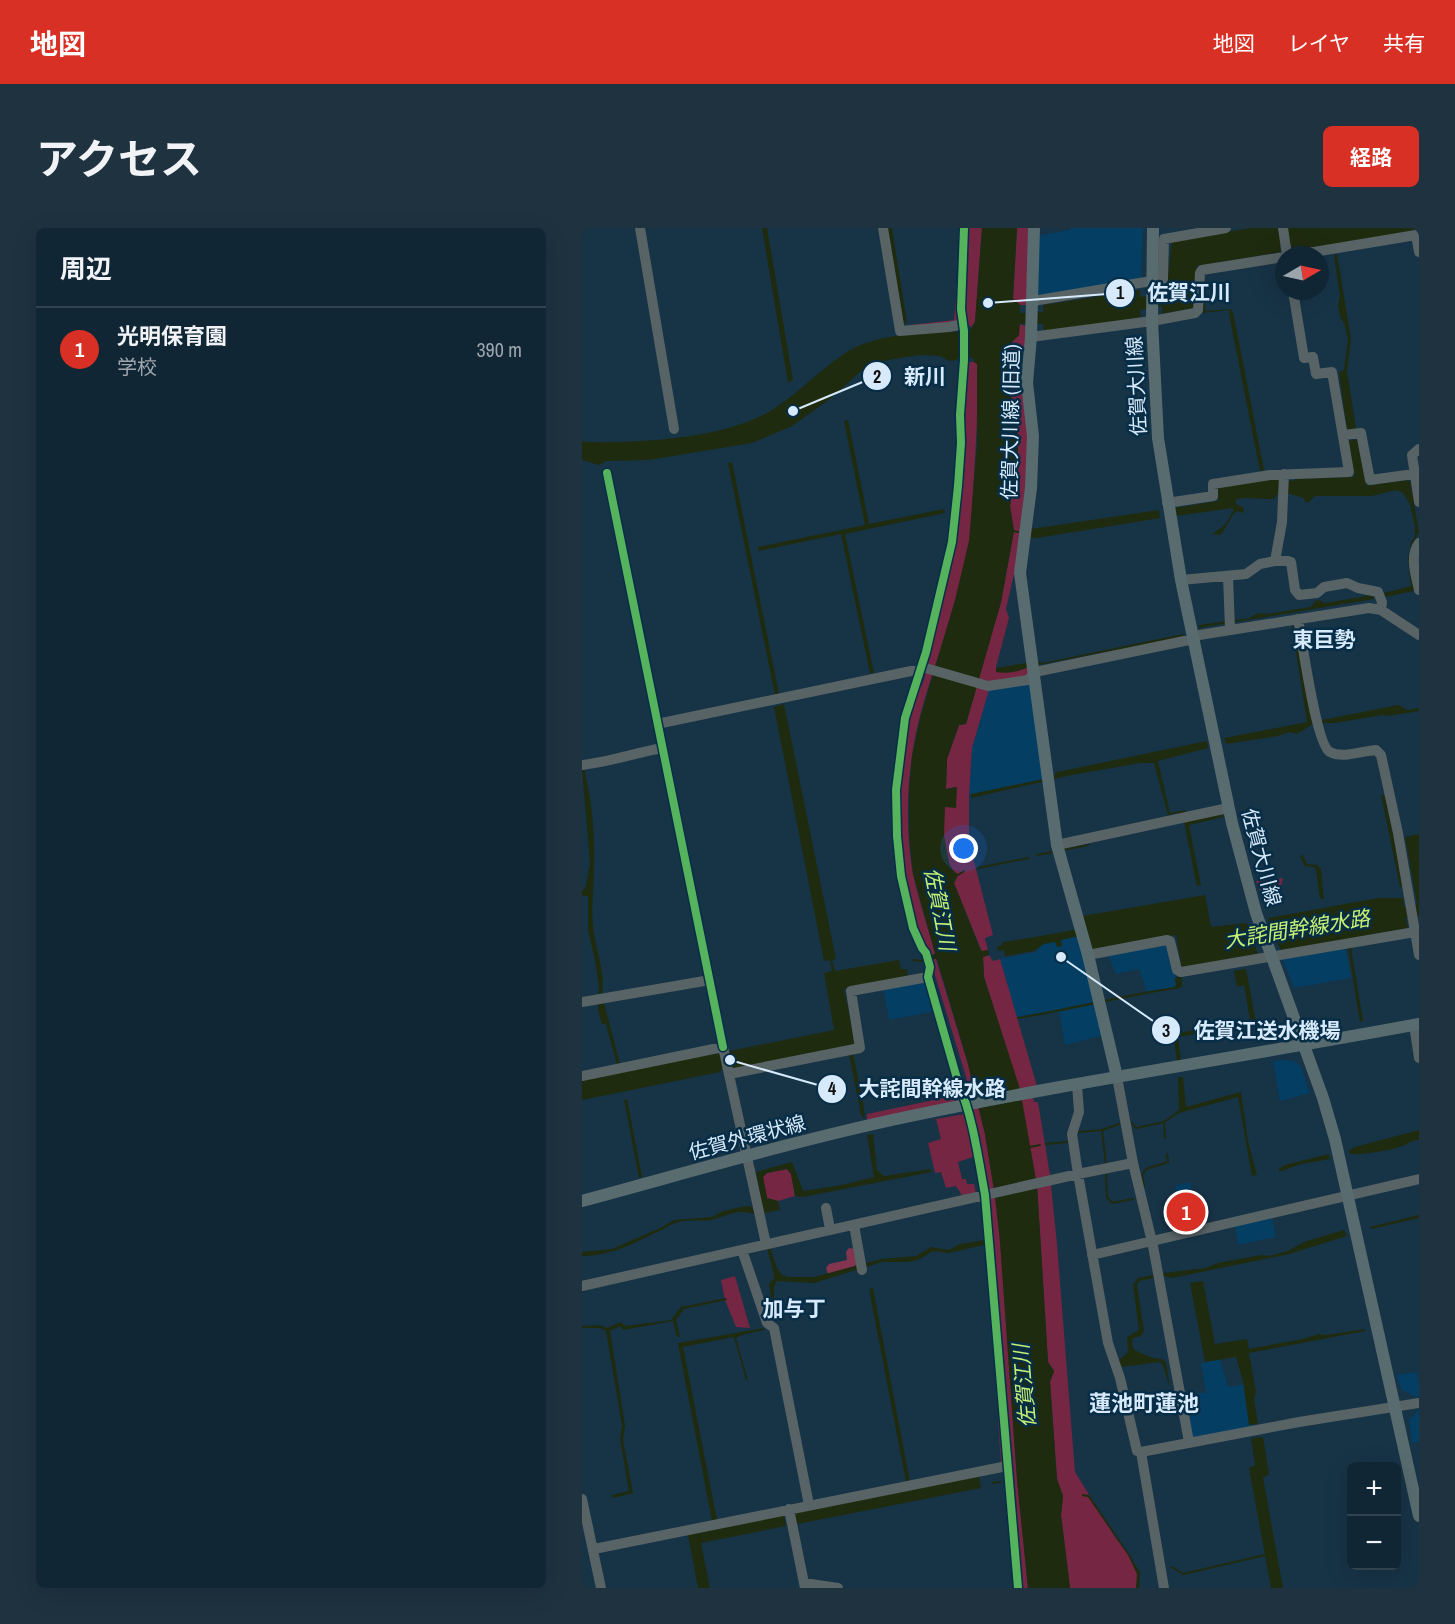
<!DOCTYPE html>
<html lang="ja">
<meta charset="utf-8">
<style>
body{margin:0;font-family:"Archivo Narrow","Noto Sans JP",sans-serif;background:#1e3240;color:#f1f3f6}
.controls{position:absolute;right:18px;bottom:18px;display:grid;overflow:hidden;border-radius:9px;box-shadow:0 6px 24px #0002}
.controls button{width:54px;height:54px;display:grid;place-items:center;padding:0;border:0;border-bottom:2px solid #30434f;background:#112634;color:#f1f3f6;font:30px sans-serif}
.compass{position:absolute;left:693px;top:18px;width:54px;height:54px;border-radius:50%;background:#112634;box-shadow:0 6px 24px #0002;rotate:81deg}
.you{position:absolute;left:382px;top:621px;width:21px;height:21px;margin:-15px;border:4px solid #fff;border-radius:50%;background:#1a73e8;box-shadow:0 0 0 9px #1a73e833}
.badge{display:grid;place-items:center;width:39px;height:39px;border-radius:50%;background:#d93025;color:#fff;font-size:20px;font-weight:700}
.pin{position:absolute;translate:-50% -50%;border:3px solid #fff;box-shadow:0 2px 6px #0006}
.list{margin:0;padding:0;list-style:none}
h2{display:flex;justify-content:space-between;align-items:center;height:78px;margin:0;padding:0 24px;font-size:26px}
h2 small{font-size:20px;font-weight:400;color:#9ca5ac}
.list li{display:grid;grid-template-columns:39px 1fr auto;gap:18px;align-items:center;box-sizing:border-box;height:84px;padding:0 24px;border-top:2px solid #30434f}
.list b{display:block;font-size:22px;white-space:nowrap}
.list p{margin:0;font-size:20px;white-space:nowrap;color:#9ca5ac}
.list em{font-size:20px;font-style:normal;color:#9ca5ac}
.map{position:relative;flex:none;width:837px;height:1360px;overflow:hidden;border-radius:9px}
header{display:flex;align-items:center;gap:36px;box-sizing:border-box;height:84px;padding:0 30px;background:#d93025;color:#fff}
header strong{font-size:28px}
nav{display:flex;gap:33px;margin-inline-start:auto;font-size:21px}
.intro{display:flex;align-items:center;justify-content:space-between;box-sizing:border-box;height:144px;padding:0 36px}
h1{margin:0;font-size:42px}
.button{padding:15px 27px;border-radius:9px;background:#d93025;color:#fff;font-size:21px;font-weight:700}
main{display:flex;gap:36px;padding:0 36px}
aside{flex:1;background:#112634;border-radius:9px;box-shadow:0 6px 24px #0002}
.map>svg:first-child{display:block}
.built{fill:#043e63}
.green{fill:#742643}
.forest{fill:#833550}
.water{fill:#1f2b0f}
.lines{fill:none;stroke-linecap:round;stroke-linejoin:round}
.stream{stroke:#1f2b0f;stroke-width:2}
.minor{stroke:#576365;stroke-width:10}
.major{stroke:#586c70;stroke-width:12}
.cycleway-casing{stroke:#072d47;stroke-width:11}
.cycleway{stroke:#56b35d;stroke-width:8}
.labels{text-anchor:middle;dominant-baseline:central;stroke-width:5;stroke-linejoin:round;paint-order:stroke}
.street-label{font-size:20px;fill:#d6eafb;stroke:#072d47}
.neighbourhood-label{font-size:21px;font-weight:bold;fill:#d6eafb;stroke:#072d47}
.water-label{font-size:21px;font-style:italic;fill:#c6f072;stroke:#072d47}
.quarter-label{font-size:22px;font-weight:bold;fill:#d6eafb;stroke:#072d47}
.leader{fill:none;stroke:#d6eafb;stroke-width:2}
.callout-dot{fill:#d6eafb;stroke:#072d47;stroke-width:2}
.mark-label{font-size:18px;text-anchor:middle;font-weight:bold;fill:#111}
.callout-label{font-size:21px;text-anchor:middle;font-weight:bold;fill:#d6eafb;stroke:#072d47;stroke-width:5;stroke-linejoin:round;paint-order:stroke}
</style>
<header>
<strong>地図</strong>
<nav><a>地図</a><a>レイヤ</a><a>共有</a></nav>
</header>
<div class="intro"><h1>アクセス</h1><a class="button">経路</a></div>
<main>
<aside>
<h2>周辺<small></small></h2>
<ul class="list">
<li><span class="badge">1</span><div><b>光明保育園</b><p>学校</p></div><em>390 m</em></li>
</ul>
</aside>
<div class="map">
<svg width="837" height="1360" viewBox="0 0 837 1360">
<rect width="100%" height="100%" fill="#173346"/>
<path class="built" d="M488,0h73l-2,53 -105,17 1,-62 33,-6z
M449,456l15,96 -77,17 3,-49 17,-59z
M496,707l26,100 -39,10 -6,-33 -43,6 -16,-59 36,-7 7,-9z
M588,716l7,44 -30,4 -8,-23 -23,5 -8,-19z
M763,719l6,31 -57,10 -12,-30z
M344,753l9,30 -46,9 -6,-32z
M703,832l11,2 5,5 9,26 -30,8 -7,-40z
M608,954l10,47 -21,4 -6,-37h3l-1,-10z
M689,987l5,22 -38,8 -3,-22z
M637,1129l9,30 20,-3 6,44 -58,10 -5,-3 -7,-40 22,-3 -5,-28z
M835,1144l2,12v14l-17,-8 -6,-15z
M837,1181v33l-7,1 -3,-22z"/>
<path class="green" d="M380,0h20l-7,94 -4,5 -7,-6 -60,14 6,-10 44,-5z
M435,0h13v77h-10l-7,-6z
M437,96l10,3 -2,19 -9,8 -2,26 9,20 4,33 -2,53 -10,75 -11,48 3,9 -13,49v5l32,-5v11l-39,12 -17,58 -3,49v45l24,93 -8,3 3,12 -6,2 -28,-69 4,-8c-17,-14 -14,-47 -14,-68h12v-20l-10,2 1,-30 12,-34 7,-1 35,-122 13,-71 -4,-25 8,-50 -1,-32 -3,-20 -5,-11 2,-50 8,-8z
M385,134h7l4,2c0,43 -2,85 -5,127 -1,17 -1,34 -4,50 -10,60 -33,117 -49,175 -13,50 -16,108 -7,158 6,27 15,53 22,79l-3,6h4l32,105 17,70 10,62 5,45 17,238 11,109h-7l-20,-126 -3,-41 7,-2 -17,-229 -18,-100 -43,-141 -12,-22 -11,-50 -6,-87 13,-83 13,-27 7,-28 22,-104z
M701,650l-3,13 -18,5 -6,-15z
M407,727l4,6 7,-2 37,127 -6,1 3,15h4l12,73 7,69 18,228 40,65 14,18 9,17v16h-68l-9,-73 2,-19 -6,-17 -7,-97 4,-11 -6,-9 -11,-177 -38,-160 -15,-48 -1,-20z
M376,867l5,7 -96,18v-6z
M383,886l11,42 -18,6 4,17h4l1,5h7l2,9 -13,4 -7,-11 -10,2 -5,-16 -6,1 -7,-30 13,-4 -5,-20z
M205,941l4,5 4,22 -17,5 -11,-3 -4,-21 4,-4z
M153,1048l15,52 -14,-1 -11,-27 -4,-20z"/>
<path class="forest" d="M267,1020l6,1 2,13 -2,4 -27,8 -2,-6 3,-4 18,-4 -1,-8z"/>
<path class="water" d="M180,0h5l26,152 -5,3z
M304,0h6l15,94 -4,3z
M400,0h35l-4,70 7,7v8l23,-1v-7l97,-15v7l21,-4 1,-7 5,-1 5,-44 79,-13h26l2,4 10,-4h130v2l-126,21 -2,-7 -11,2 1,6 -84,14 -4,42 -31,6v-8l-22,4 1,7 -97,16 -1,-9h-23l-1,11 -8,8 -2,50 5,11 3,20 1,32 -8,50 4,25 -13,71 -35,122 -7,1 -12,34 -1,30 11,-2 -1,21 -11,-1 -1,28 6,33 8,7 -4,8 27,68 7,-1 1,5 -6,2 1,20 36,112 17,96 11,177 6,9 -4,11 7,97 6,17 -2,19 9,73h-42l-11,-109 -17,-238 -5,-45 -10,-62 -17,-70 -31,-105h-5l-1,-3 4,-3 -22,-79 -4,-39v-45l3,-34 8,-38 35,-118 14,-59 8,-97v-80l-3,-2 -1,-4 -13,-1 -4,3 -7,1 -9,-5 -20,-1 -32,5 -27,11 -31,28 -38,27 -40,17 -103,17 -43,1 -7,4 -17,-5v-19l5,1c54,1 133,-3 180,-29 28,-16 50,-41 77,-59 29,-21 90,-23 125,-22l6,-10z
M755,26l14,85 -4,32 9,57 -9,2 -8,-58 5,-2 4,-31 -3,-13 -5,-10 -2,-10 2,-11 -6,-40z
M622,49l1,34 26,-2 2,3 31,158 -4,1 -31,-157 1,-4 -27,3z
M266,192l21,104 75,-15 1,4 -100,21 29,139h-4l-29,-139 -83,17v-4l107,-22 -21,-104z
M775,211l10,47 33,-6 10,1 9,51 -7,13 4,42 -3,4 -28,6 -1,-4 27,-7 -3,-27 3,-16 4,-7v-9l-5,-23 -7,-11 -7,-3 -24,6h-57l-7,7 -3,-1 -1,-4 -14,-4h-12l-4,5 -32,-1 -6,2v4l8,4v5l-6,-2 -4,2 -13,22 -6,-1 -3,2c3,-6 6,-5 10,-9 5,-4 8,-11 11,-16v-3l-57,8 -1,-8 43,-7 -1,-13 57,-9 18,2 4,-2 58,-2 -5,-36z
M150,234l47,232 -4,1 -47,-232z
M577,282l1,8 -123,20h-7l1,-9z
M791,367l1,4 -175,29v-3l51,-7c5,-4 9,-6 16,-4l45,-7 4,-6 4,-1 6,3z
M712,398l19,98 -16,10 -8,-2 -11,4 -52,8 -2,-6 83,-16 -15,-95z
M601,406l1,3 -156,30c-9,5 -22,7 -32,5v-4l42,-7 4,2z
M202,476l52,255 -4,1 3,11 64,-11 2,9h6l1,9 -64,11 11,53 -3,3 -118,25 -12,-2 -2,4 -138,28v-20l133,-27 15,5 -1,-7 105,-21 -10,-57 8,-2 -2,-11 -6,1 -50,-254z
M816,477l10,5 11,-2v3l-31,5 -5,-1 -48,8h-13v-3z
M625,513l1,7 -50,13 12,52 16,-3v2l-18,3 -14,-52h-14l-68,12 -101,23v-4l82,-17 4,-5z
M0,541h2c8,31 11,65 10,97 0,20 -3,40 -1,60 2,23 13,46 9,69l18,69 -3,1 -11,-41h-4l-4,-14 1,-23 -4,-27 -7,-30v-34h-6v-6l3,-1 5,-25z
M799,567l4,1 19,90 -4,1z
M640,586l1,3 -34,8 12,60 -4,1 -13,-64z
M837,606v83l-3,-3 -7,1 -3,4 2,9 -127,23 -6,-14 -21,4 4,14 -76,14 -6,-34 -84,15 -4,-16 -27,6 1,6 -5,1 -2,-5 -11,2 -10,7 -29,5 -1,-6 -6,1 -1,-4 5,-2 1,-3c22,-3 43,-7 65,-11 6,-2 11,-1 18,-3l-3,-12 122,-21 6,32 36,-4 5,13 21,-4 -5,-14 110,-20h25l1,8 4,2 6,-1 3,-4 -12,-66z
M720,626l5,10 10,1 4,4 3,30h-4l-4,-29 -2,-3 -9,-1 -5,-9z
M766,720h3l12,73 -3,1z
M664,741l10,54 -78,14 3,24h-4l-4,-27 77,-14 -6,-35 -7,2 -3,-16z
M597,749h3v10l-7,2c-53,8 -105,22 -158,30v-2c53,-9 104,-22 157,-30l2,-2 -1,-7z
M271,825l12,61 -1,5 -3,-4 -12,-61z
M596,849h5l3,30 55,-15 7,49 9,34 -5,1 -14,-79 -59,16 -15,10v-2l15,-11z
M45,871l15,78 -3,1 -15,-78z
M837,902v10c-7,0 -8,2 -14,5 -10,5 -44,10 -55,9l-1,-4 6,-3z
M291,906l4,36 7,6 47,-7v3l-128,25 -8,-1 -4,-22 -4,-5 -20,4 -4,4 4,21 11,3 2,9 -16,3 6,34 7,21 4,6 6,3h27l67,-18 35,-3 15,-9 18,3 11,-6 24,-4v5l-35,8 -16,-2 -15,9 -11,2h-25l-68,21 -37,-2 -3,6v15l-2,1 -3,-20 5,-4c0,-11 -5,-21 -7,-32 -4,-25 -6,-50 -11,-75l36,-10 11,29 39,-6 32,-8 -7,-42z
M747,926l1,5 -29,5 -22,8v-3l6,-4z
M164,978l6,1 3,7c-18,-5 -24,0 -40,5 -7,3 -26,0 -37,3 -7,2 -14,7 -21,10 -27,13 -44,23 -75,24v-4l30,-3 48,-21 14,-8 38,-3 11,-6z
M837,987v3l-48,11 -1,-2z
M762,1002l3,6 -58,18 -117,24 -9,-2 -24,5 -2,4 7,46 -3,5 -8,2 -1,5 2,7 19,8 9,1 4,4 4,25 -7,-23 -3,-3 -40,5 -2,-6 10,-9 -1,-15 12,-7 -6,-45 5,-7 25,-5 43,-5 12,-5 43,-8 8,1 19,-5 16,-9z
M621,1053l12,63 32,-5 2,10 54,-10 16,-5 7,1 39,-6v2l-116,22 7,39 -2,7 4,25 -9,1 -6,-44 -7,-24 -31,5 -15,-79z
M291,1060l37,194h-4l-37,-193z
M144,1070l1,2 -43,9 -8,11 4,17h-3l-4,-16 -50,9 -3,-4 -10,5 15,95 -2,14 10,53 -20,5 -1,-3 17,-4 -9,-52 2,-14 -16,-94 -6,-3h-18v-2l18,-1 7,3 14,-6 4,4 46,-6 10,-13z
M182,1100v2c-8,2 -22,4 -28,8l12,42h-2l-12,-43 -51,10 34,173 -5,1 -34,-178z
M681,1209l6,37 -6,4 20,110h-12l-22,-120 6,-3 -4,-27z
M397,1248l2,12 -184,36 -3,-11z
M500,1266l7,1 40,59 11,19 -1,15h-3l1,-14 -9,-19 -40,-58 -6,-1z
M202,1287l2,11 -85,17 9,45h-12l-10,-53z"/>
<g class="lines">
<path class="stream" d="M432,303l4,1
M481,622l25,-5
M455,627l16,-3
M396,640l50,-10
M376,647l6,-4
M331,732l10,1
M550,895l4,5 28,-6 1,16
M520,902l4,35
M496,904l24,-2 17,-6
M464,916l21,-2 2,-2
M448,919l10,-2
M524,946l1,23 5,6 21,-4
M562,958l-2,-10 4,-7 22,-7 -1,-8
M411,1255l7,-1
M590,1339l11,7 82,-19"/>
<path class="minor" d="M58,0l34,201
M301,0l17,103 49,-4 14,-3
M382,0l-3,81 3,22v29l-4,55 1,28 -3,43 -6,56 -26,110 -21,66 -9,72 1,46 4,40 12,52 9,20 4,5 4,14 -2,10 30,105c15,35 20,75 27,113l33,393
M701,0l4,27
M714,27l120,-20 3,17
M451,73l130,-22 1,-40 62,-11
M449,109l121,-16 43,-8 3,-3 2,-37 2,-3 82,-13
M761,207l18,-2 9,47 44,-6
M837,221l-7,6 7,47
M25,245l116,574
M585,275l46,-7v-12l57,-9 79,-3 -17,-100 -16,2 -3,-17 -9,1 -11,-67
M837,315c-10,13 -3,33 0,47
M693,333h13l3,1 4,28 4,5 18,-2 7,-6 23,-4 11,5 20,4 4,10 -1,8
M646,348l2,53
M599,352l65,-6 14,-10 15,-3 7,-39 2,-48
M716,391c4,20 18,126 32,133 12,7 32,-1 46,-2l5,5 17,78 21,122
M611,408l176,-28 12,2 38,25
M340,439l66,19 40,-6 7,-8 159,-33
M75,496l254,-53h8
M0,537c27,-3 53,-12 80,-17
M475,617l171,-37
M506,727l79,-15 3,1 7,29 4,2 234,-40
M0,774l128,-22
M832,797l5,33
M147,846l131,-26 -9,-57 77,-14
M0,848l141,-29 43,197
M535,849l16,86 20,83 36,196
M495,856l2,28 -7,22 6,40 30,169 12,35 17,73 4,1 23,136
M244,980l4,21
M272,997l8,45
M160,1022l25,73 7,5 35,177
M510,1027l327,-76
M0,1058l496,-112 55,-11
M559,1224l158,-30 120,-19
M0,1271l19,89
M207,1281l16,79
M12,1321l413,-83
M222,1355l34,5"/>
<path class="major" d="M452,0l-3,109 -4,46 6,53 -2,52 -11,85 37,272 31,110 29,122
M571,0l-1,93 6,117 23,142 51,243 24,90 67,185 12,41 84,377
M0,973c108,-29 215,-61 324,-84 170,-36 342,-61 513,-93"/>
<g class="cycleway-casing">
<path id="cycleway" d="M382,0l-3,81 3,22v29l-4,55 1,28 -3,43 -6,56 -26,110 -21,66 -9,72 1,46 4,40 12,52 9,20 4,5 4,14 -2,10 30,105c15,35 20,75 27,113l33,393
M25,245l116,574"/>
</g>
<use href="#cycleway" class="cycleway"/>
</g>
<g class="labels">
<g class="street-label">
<text transform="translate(554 158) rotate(-93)">佐賀大川線</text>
<text transform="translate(428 194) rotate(-89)">佐賀大川線 (旧道)</text>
<text transform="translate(680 629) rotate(75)">佐賀大川線</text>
<text transform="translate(165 909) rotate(-15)">佐賀外環状線</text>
</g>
<g class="neighbourhood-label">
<text x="742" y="411">東巨勢</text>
<text x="212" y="1080">加与丁</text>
</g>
<g class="water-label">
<text transform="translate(358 681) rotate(79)">佐賀江川</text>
<text transform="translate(715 701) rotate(-9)">大詫間幹線水路</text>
<text transform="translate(442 1158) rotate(-95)">佐賀江川</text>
</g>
<g class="quarter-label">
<text x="562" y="1175">蓮池町蓮池</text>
</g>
</g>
<path class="leader" d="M406 75L538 65M211 183L295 148M479 729L584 802M148 832L250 861"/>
<g class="callout-dot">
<circle cx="406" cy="75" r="6"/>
<circle cx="211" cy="183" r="6"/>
<circle cx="479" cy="729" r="6"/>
<circle cx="148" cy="832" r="6"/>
<circle cx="538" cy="65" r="15"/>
<circle cx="295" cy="148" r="15"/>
<circle cx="584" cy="802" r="15"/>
<circle cx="250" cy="861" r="15"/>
</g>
<g class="mark-label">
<text x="538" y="71">1</text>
<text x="295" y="155">2</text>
<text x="584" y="809">3</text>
<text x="250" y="867">4</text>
</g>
<g class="callout-label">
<text x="607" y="72">佐賀江川</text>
<text x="343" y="156">新川</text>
<text x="685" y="810">佐賀江送水機場</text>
<text x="350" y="868">大詫間幹線水路</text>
</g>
</svg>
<div class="controls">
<button>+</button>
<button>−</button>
</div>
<svg class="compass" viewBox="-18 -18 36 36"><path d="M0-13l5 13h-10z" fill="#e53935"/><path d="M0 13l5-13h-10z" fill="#9ca5ac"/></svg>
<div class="you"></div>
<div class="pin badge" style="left:604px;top:984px">1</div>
</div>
</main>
